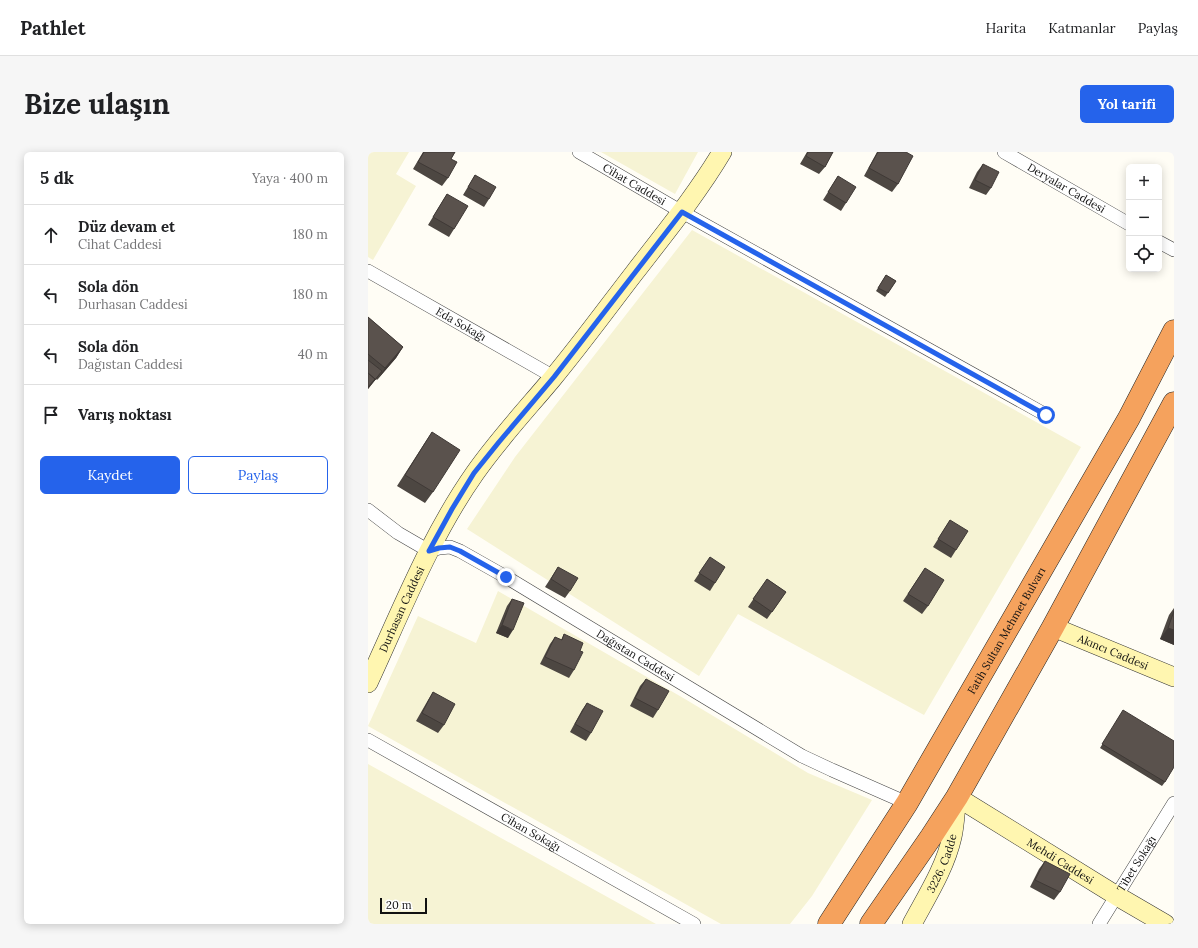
<!DOCTYPE html>
<html lang="tr">
<meta charset="utf-8">
<style>
body{margin:0;font-family:Lora,serif;background:#f6f6f6;color:#202124}
.controls{position:absolute;right:12px;top:12px;display:grid;overflow:hidden;border-radius:6px;box-shadow:0 2px 10px #0003}
.controls button{width:36px;height:36px;display:grid;place-items:center;padding:0;border:0;border-bottom:1px solid #e0e0e0;background:#fff;color:#202124;font:20px sans-serif}
.scale{position:absolute;left:12px;bottom:10px;width:47px;box-sizing:border-box;padding-left:4px;border:2px solid #111;border-top:0;font-size:11px;line-height:14px;white-space:nowrap;color:#111;-webkit-text-stroke:3px #fff;paint-order:stroke}
.stop{position:absolute;width:12px;height:12px;margin:-9px;border:3px solid #2563eb;border-radius:50%;background:#fff}
.stop.end{background:#2563eb;border-color:#fff;box-shadow:0 1px 4px #0008}
.list{margin:0;padding:0;list-style:none}
h2{display:flex;justify-content:space-between;align-items:center;height:52px;margin:0;padding:0 16px;font-size:17px}
h2 small{font-size:13px;font-weight:400;color:#757577}
.list li{display:grid;grid-template-columns:26px 1fr auto;gap:12px;align-items:center;box-sizing:border-box;height:60px;padding:0 16px;border-top:1px solid #e0e0e0}
.list b{display:block;font-size:15px;white-space:nowrap}
.list p{margin:0;font-size:13px;white-space:nowrap;color:#757577}
.list em{font-size:13px;font-style:normal;color:#757577}
.actions{display:flex;gap:8px;padding:12px 16px}
.actions a{flex:1;padding:9px 0;border:1px solid #2563eb;border-radius:6px;text-align:center;font-size:14px;color:#2563eb}
.actions .main{background:#2563eb;color:#fff}
.icon{flex:none;width:22px;height:22px;fill:none;stroke:currentColor;stroke-width:2;stroke-linecap:round;stroke-linejoin:round}
.map{position:relative;flex:none;width:806px;height:772px;overflow:hidden;border-radius:6px}
header{display:flex;align-items:center;gap:24px;box-sizing:border-box;height:56px;padding:0 20px;background:#fff;border-bottom:1px solid #e0e0e0}
header strong{font-size:19px}
nav{display:flex;gap:22px;margin-inline-start:auto;font-size:14px}
.intro{display:flex;align-items:center;justify-content:space-between;box-sizing:border-box;height:96px;padding:0 24px}
h1{margin:0;font-size:28px}
.button{padding:10px 18px;border-radius:6px;background:#2563eb;color:#fff;font-size:14px;font-weight:700}
main{display:flex;gap:24px;padding:0 24px}
aside{flex:1;background:#fff;border-radius:6px;box-shadow:0 2px 10px #0003}
.map>svg:first-child{display:block}
.farmland{fill:#f6f3d4}
.lines{fill:none;stroke-linecap:round;stroke-linejoin:round}
.street-casing{stroke:#444;stroke-width:14}
.secondary-casing{stroke:#333;stroke-width:20}
.highway-casing{stroke:#222;stroke-width:23}
.street{stroke:#fff;stroke-width:13}
.secondary{stroke:#fff6b0;stroke-width:19}
.highway{stroke:#f5a25d;stroke-width:22}
.wall{fill:#4d4742}
.shaded-wall{fill:#3f3936}
.building{fill:#5a524d;stroke:#3f3936}
.route{stroke:#2563eb;stroke-width:5}
.labels{text-anchor:middle;dominant-baseline:central;stroke-width:4;stroke-linejoin:round;paint-order:stroke}
.street-label{font-size:11px;fill:#111;stroke:#fff}
</style>
<header>
<strong>Pathlet</strong>
<nav><a>Harita</a><a>Katmanlar</a><a>Paylaş</a></nav>
</header>
<div class="intro"><h1>Bize ulaşın</h1><a class="button">Yol tarifi</a></div>
<main>
<aside>
<h2>5 dk<small>Yaya · 400 m</small></h2>
<ul class="list">
<li><svg class="icon" aria-label="ahead" viewBox="0 0 24 24"><path d="M12 20V5M6 11l6-6 6 6"/></svg><div><b>Düz devam et</b><p>Cihat Caddesi</p></div><em>180 m</em></li>
<li><svg class="icon" aria-label="left" viewBox="0 0 24 24"><path d="M17 20v-9H6M10 6l-5 5 5 5"/></svg><div><b>Sola dön</b><p>Durhasan Caddesi</p></div><em>180 m</em></li>
<li><svg class="icon" aria-label="left" viewBox="0 0 24 24"><path d="M17 20v-9H6M10 6l-5 5 5 5"/></svg><div><b>Sola dön</b><p>Dağıstan Caddesi</p></div><em>40 m</em></li>
<li><svg class="icon" aria-label="arrive" viewBox="0 0 24 24"><path d="M6 21V4h12l-3 4 3 4H6"/></svg><div><b>Varış noktası</b></div></li>
</ul>
<div class="actions"><a class="main">Kaydet</a><a>Paylaş</a></div>
</aside>
<div class="map">
<svg width="806" height="772" viewBox="0 0 806 772">
<rect width="100%" height="100%" fill="#fffdf5"/>
<path class="farmland" d="M0,0h41l-13,22 20,12 -43,74 -5,-3z
M233,0h97l-23,42z
M324,78l389,217 -157,268 -186,-101 -39,62 -232,-147 48,-72z
M130,439l187,108 123,74 64,27 -60,96 -22,28h-69l-353,-198 50,-110 58,27z
M0,612l288,160h-288z"/>
<g class="lines">
<g class="street-casing">
<g id="street">
<path id="s1" d="M211,0l103,60 364,203"/>
<path id="s2" d="M636,0l125,72"/>
<path d="M791,90l15,8"/>
<path id="s3" d="M0,119l186,106"/>
<path id="s4" d="M0,358l30,23 31,18 10,-3 11,-1 10,4 46,26 296,179 30,14 75,33"/>
<path id="s5" d="M0,588l326,184"/>
<path id="s6" d="M731,772l75,-121"/>
</g>
</g>
<g class="secondary-casing">
<g id="secondary">
<path id="s7" d="M685,475l121,50"/>
<path id="s8" d="M0,531c33,-71 62,-146 107,-210 23,-33 51,-63 77,-94 29,-35 56,-72 83,-107 30,-39 62,-78 87,-120"/>
<path id="s9" d="M544,772c15,-28 33,-56 40,-87 3,-13 3,-27 5,-40l160,99 48,28"/>
</g>
</g>
<g class="highway-casing">
<g id="highway">
<path id="s10" d="M461,772l78,-121 222,-385 45,-87"/>
<path d="M503,772l60,-87 26,-40 96,-170 121,-224"/>
</g>
</g>
<use href="#street" class="street"/>
<use href="#secondary" class="secondary"/>
<use href="#highway" class="highway"/>
</g>
<path class="wall" d="M55,0h32l-4,7 -3,19 -6,8 -29,-17z
M439,0h26l-8,15 -6,7 -19,-10z
M509,0h29l-8,32 -6,8 -28,-16z
M615,12l8,24 -5,7 -17,-7 8,-16z
M107,23l14,24 -5,8 -21,-12z
M470,24l8,27 -5,8 -18,-11z
M79,42l7,35 -5,8 -21,-12 14,-23z
M518,123l10,6 -11,16 -9,-6z
M0,165l35,30 -7,11 -19,22 -1,-1 -8,10z
M64,280l1,60 -8,11 -28,-17 27,-42z
M582,368l6,30 -5,8 -18,-11z
M342,405l5,26 -5,8 -16,-10z
M190,415l12,24 -5,7 -20,-11z
M557,416l3,38 -6,8 -19,-13z
M399,427l19,13 -19,27 -19,-12z
M144,447l-4,39 -12,-5 11,-27z
M806,456v37l-14,-6 9,-24z
M196,482l16,17 -6,19 -5,8 -29,-14 10,-20 5,-7 6,3z
M278,527l12,31 -5,8 -23,-12 10,-20z
M65,540l11,33 -6,8 -22,-12 12,-21z
M219,551l4,30 -5,8 -16,-9 12,-22z
M753,562l44,68 -3,4 -62,-38z
M677,709l15,31 -6,8 -24,-13 9,-18z"/>
<path class="shaded-wall" d="M35,195l-7,11 -19,22 8,-12z
M14,219l-6,8 -8,10v-2z
M134,473l11,5 -5,8 -12,-5z
M800,476l6,2v15l-14,-6z"/>
<path class="building" d="M56,0h31l-4,7 6,3 -9,16 -30,-16z
M440,0h25l-8,15 -19,-11z
M510,0h28l7,4 -15,28 -29,-16z
M615,12l16,8 -8,16 -16,-8z
M107,23l21,12 -7,12 -21,-12z
M470,24l18,11 -10,16 -18,-11z
M79,42l21,12 -14,23 -21,-12z
M518,123l10,6 -8,12 -10,-5z
M0,165l35,30 -18,21 -17,-14z
M0,208l14,11 -8,10 1,-2 -7,-6z
M0,221l7,6 -7,8z
M64,280l28,18 -27,42 -28,-17z
M582,368l18,11 -12,19 -18,-11z
M342,405l15,10 -10,16 -16,-10z
M190,415l20,11 -8,13 -19,-12z
M557,416l19,12 -16,26 -20,-12z
M399,427l19,13 -14,20 -19,-13z
M144,447l12,4 -11,27 -11,-5z
M806,459v19l-6,-2z
M196,482l19,9 -3,8 3,1 -9,18 -29,-13 10,-20 7,3z
M278,527l23,12 -11,19 -23,-12z
M65,540l22,12 -11,21 -22,-12z
M219,551l16,8 -12,22 -16,-9z
M755,558l51,31v26l-9,15 -63,-38z
M677,709l25,13 -10,18 -25,-12z"/>
<g class="lines">
<path class="route" d="M138,425l-46,-26 -10,-4 -11,1 -10,3 23,-42 22,-36 25,-31 55,-65 128,-165 364,203"/>
</g>
<g class="labels">
<g class="street-label">
<text stroke="none"><textPath href="#s1" startOffset="64">Cihat Caddesi</textPath></text>
<text stroke="none"><textPath href="#s2" startOffset="72">Deryalar Caddesi</textPath></text>
<text stroke="none"><textPath href="#s3" startOffset="107">Eda Sokağı</textPath></text>
<text stroke="none"><textPath href="#s8" startOffset="81">Durhasan Caddesi</textPath></text>
<text stroke="none"><textPath href="#s10" startOffset="343">Fatih Sultan Mehmet Bulvarı</textPath></text>
<text stroke="none"><textPath href="#s7" startOffset="65">Akıncı Caddesi</textPath></text>
<text stroke="none"><textPath href="#s4" startOffset="310">Dağıstan Caddesi</textPath></text>
<text stroke="none"><textPath href="#s5" startOffset="187">Cihan Sokağı</textPath></text>
<text stroke="none"><textPath href="#s9" startOffset="258">Mehdi Caddesi</textPath></text>
<text stroke="none"><textPath href="#s9" startOffset="68">3226. Cadde</textPath></text>
<text stroke="none"><textPath href="#s6" startOffset="71">Tibet Sokağı</textPath></text>
</g>
</g>
</svg>
<div class="controls">
<button>+</button>
<button>−</button>
<button><svg class="icon" aria-label="locate" viewBox="0 0 24 24"><circle cx="12" cy="12" r="6"/><path d="M12 2v4M12 18v4M2 12h4M18 12h4"/></svg></button>
</div>
<div class="scale">20 m</div>
<div class="stop" style="left:678px;top:263px"></div>
<div class="stop end" style="left:138px;top:425px"></div>
</div>
</main>
